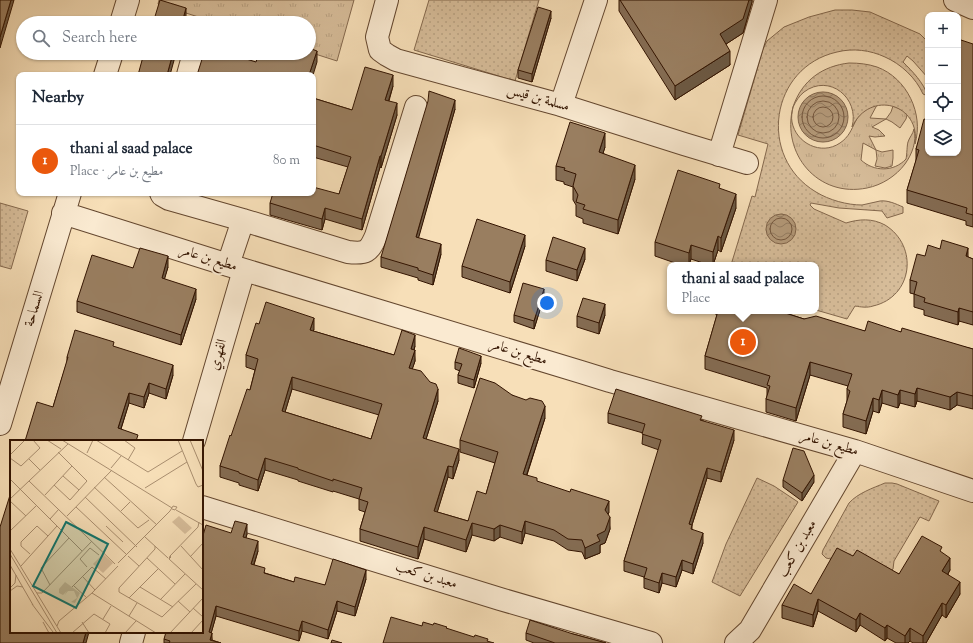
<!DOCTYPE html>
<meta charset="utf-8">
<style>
body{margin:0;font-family:"Sorts Mill Goudy",Amiri,serif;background:#f2f2f3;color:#1f2937}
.controls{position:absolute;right:12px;top:12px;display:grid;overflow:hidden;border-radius:8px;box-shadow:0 1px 3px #0004}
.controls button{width:36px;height:36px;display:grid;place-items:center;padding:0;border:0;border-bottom:1px solid #e0e1e3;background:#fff;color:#1f2937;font:20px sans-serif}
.you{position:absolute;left:547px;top:303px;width:14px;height:14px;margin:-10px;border:3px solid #fff;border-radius:50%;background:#1a73e8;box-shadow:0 0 0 6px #1a73e833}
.badge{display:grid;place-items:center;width:26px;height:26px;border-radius:50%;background:#ea580c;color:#fff;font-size:13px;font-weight:700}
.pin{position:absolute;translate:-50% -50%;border:2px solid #fff;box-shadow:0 1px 4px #0006}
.popup{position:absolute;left:667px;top:262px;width:152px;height:52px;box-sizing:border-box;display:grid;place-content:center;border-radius:8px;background:#fff;filter:drop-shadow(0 1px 3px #0005);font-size:13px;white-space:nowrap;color:#747a83}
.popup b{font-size:15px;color:#1f2937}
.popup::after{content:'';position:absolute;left:50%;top:100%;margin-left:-8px;border:8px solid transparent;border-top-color:#fff}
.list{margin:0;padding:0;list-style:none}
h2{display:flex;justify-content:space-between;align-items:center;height:52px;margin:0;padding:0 16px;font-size:17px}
h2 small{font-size:13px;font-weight:400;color:#747a83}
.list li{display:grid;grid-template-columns:26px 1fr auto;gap:12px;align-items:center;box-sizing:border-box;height:72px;padding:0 16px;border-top:1px solid #e0e1e3}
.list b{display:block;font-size:15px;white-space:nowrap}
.list p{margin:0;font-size:13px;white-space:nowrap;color:#747a83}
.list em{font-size:13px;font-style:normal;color:#747a83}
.icon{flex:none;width:22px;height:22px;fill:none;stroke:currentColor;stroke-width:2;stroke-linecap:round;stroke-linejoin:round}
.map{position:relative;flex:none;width:973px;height:643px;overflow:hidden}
.search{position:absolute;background:#fff;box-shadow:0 1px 3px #0004;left:16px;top:16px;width:300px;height:44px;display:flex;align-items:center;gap:10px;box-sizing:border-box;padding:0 14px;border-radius:22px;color:#747a83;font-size:15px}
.panel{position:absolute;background:#fff;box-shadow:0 1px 3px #0004;left:16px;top:72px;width:300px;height:124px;border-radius:8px}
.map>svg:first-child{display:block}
.grass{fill:url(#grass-tufts);stroke:#84684d}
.garden{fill:url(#garden-dots);stroke:#84684d}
.water{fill:url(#water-waves);stroke:#80644a}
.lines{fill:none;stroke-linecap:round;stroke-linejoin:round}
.shore{stroke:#74573e;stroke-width:1}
.minor-casing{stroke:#64472f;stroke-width:24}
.minor{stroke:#faead1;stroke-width:22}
.wall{fill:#846c53;stroke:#331401;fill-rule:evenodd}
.shaded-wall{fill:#6b5843;stroke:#331401}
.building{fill:#997e60;stroke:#331401;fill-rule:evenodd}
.labels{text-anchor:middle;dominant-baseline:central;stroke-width:4;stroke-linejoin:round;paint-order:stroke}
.street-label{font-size:14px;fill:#331401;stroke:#faead1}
.inset-road{fill:none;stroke:#a98e6f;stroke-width:1}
.view{fill:#0f766e;fill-opacity:0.15;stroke:#0f766e;stroke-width:2}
.inset-edge{fill:none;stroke:#331401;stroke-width:2}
</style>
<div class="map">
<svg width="973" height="643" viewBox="0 0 973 643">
<defs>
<pattern id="grass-tufts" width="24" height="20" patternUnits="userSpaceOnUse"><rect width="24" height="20" fill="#d6bc99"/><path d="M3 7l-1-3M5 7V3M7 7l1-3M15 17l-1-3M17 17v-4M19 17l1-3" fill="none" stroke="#b8a182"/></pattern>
<pattern id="garden-dots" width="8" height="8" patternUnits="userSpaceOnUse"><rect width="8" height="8" fill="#d6bc99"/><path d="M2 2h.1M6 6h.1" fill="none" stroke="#b8a182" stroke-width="1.8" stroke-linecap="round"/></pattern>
<pattern id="water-waves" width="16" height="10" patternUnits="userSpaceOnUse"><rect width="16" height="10" fill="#b49a7a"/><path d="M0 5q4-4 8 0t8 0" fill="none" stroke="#937c62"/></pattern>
</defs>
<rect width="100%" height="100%" fill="#f7dfb8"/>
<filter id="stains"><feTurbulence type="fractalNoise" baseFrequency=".005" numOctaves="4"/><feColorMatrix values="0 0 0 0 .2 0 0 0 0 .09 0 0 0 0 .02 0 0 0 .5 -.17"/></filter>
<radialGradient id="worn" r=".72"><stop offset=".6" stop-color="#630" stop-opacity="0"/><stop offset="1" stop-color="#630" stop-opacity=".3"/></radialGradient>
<path class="grass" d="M159,0h195l-17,61 -28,-9v-29h-92l-59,-19z
M877,105l-7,13 16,1 5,-7 2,-6 9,4 5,5 -1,4 -6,9 -8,-6 -6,-3 -14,8 7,3 6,6 -10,1 -6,-1 7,14 6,2 11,-2v8l-1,8 -7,2 -10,-2 2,-7 -1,-9 -13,-7 -2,17c13,12 33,12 45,-1 1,-4 1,-15 2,-17 1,-4 5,-8 6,-13 3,13 -2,25 -9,35 -9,12 -23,21 -38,24 -49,10 -86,-34 -74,-81 -1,5 -2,10 -1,15 4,21 29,34 48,21 18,-12 10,-31 37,-38z"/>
<path class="garden" d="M429,0h110l-24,81 -101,-31z
M835,10h17l18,2 50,22 8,8v36l-15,-17 -6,-5 -4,6c10,10 20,20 25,34l-5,-2c-7,-16 -22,-30 -38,-37 -15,-7 -32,-9 -48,-5 -67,15 -80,105 -21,140 13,8 31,13 46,13 6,-1 12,-3 18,-4 8,-1 16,3 23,6v6l-16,5 -5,-7 -43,-3 -28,-5 -1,2 4,4 32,14c13,-4 26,-5 39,2 34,21 28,72 -12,81 -6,2 -12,1 -18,0l-8,13 -31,-9v-45h-85l21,-69 3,1 13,-53 -30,-9 25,-86 4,-8 17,-14 25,-10z
M849,63c10,0 19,1 28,4 30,11 47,47 38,77 6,-40 -45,-55 -63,-17 8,-29 -23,-54 -48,-35 -5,4 -8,9 -11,15 9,-27 30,-41 56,-44z
M0,203l28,8 -17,58 -11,-3z
M757,478l17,8 24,16 -58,94 -28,-14 14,-38z
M885,483h7l5,1 42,17 -10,20 -9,-4 -26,44 -1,8 -3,3 -64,-14 -4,-4 1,-4 26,-47c9,-10 24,-15 36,-20z"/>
<path class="water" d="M798 117a25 25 0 1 1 50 0a25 25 0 1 1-50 0Z
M766 229a15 15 0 1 1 30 0a15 15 0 1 1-30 0Z"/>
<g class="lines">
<path class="shore" d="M802 117a21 21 0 1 1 42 0a21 21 0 1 1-42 0Z
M807 117a16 16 0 1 1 32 0a16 16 0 1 1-32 0Z
M813 117a10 10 0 1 1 20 0a10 10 0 1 1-20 0Z
M770 229a11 11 0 1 1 22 0a11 11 0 1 1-22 0Z"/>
<g class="minor-casing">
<path id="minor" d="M387,0l-10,37 3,13 7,5 9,5 165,45 123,39 63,19
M955,0l18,8
M121,23l7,-23
M105,75l7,-22
M188,75l6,-22
M561,105l35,-105
M719,155l47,-155
M161,193l1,2 7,4 74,21 105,32c18,2 21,0 28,-16l40,-129
M63,213l165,52 353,107 29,9 245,70 118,40
M228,265l15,-45
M0,424l70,-231
M194,441l50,-171
M202,507l298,92 151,44
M131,643l3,-11
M736,643l14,-13 105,-179"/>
</g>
<use href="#minor" class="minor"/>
</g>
<path class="wall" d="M619,0h133v2l-9,31 -17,11 4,21 -55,35 -56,-89z
M551,18l-19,64 -14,-4v-8z
M973,44v183l-7,-2v-4l-59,-18v-13l9,-29v-12l12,-29z
M393,86l-4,15 8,14 -16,53 -1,-1 -18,63 -37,-11 -3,11 -52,-15v-12l69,-9 9,-27 -35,-10v-59l39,12z
M455,109l-37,129 23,16 -8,31 -15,-5v-2l-37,-11v-10z
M605,147l-2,6 32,26 -17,55 -35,-11v-4l-7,-3v-11l-3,-5v-13l-9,-3v-2l-8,-2v-14z
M720,189l16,19 -15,44 -3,-2 -5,15h-4l-18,-6 -2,6h-8l-26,-9v-14z
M525,246l-15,47 -48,-16v-11z
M925,256l43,1 5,2v66l-14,-4 -1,4 -34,-10v-5l-10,-3v-13l-4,-1v-13z
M585,259l-8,22 -31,-10v-11z
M168,267l-4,12 32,20 -15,46 -104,-33v-11l56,-33z
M544,297l-10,32 -20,-7v-7z
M716,311h66v1l22,7 61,12 36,1 72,17v60l-16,-4 -7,5 -33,-9 -2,6 -15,-4 -2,5 -16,-5 -3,10 -6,-2 -7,23 -23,-7v-13l4,-13v-12l1,-3 -38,-11 -14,46 -30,-9v-13l1,-3v-8l-62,-19v-13l12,-41h-1z
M605,315l-6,19 -22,-7v-11z
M259,324l55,5 -1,2 81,24 21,-9 -1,4 1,11 -3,8 26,32 -12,38 33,21 -6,19 -5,-2 -11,35 31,9 18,-27 9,-31 -35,-11v-12l52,-45 33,23 -18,57 10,7 72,30 -1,2 2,15 -5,14 -5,2v8l-15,6 -3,-7 -14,-2 -14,-9 -29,-8 -3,11 -22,-7 -6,4 -22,-6 -6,17 -42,-13 -6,20 -58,-18v-12l5,-17 -6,-2v-11l-26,-8v1l-35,-11v-1l-33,-10 -7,21 -19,-6v-2l-19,-6v-11l30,-76 5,-20 -9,-3v-12zM292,389l87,26 -8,24 -86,-27z
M114,347l59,28 -7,24 -17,-6 -5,15 -15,-5 -8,26 17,12 -85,-34 14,-45v-5z
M455,362l26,1 -7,25 -16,-5v-8l2,-4 -5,-2z
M608,413l94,7 32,20 -13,42 -14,-4 -15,47v4l11,14 -10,31 -11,-4 -6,17 -14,-4 -3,10 -15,-5v-11l-20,-6v-10l35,-111 -17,-6 1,-11 -35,-10z
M783,480l31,2 -12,19 -19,-14z
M231,533l16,1 -1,4 12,13 -4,14 11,8 29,9 31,3 41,-6 -11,37 -18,-5 -9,28 -26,-8 -3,10 -83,-25 -5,17 1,7 9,3h-57v-4l38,-7z
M942,553l8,17 -2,4 12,20 -14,24 -4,-3 -16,28h-13l-3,-2 -2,2h-12l-9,-5 -2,3 -25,-16 -4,7 -38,-21 -5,16 -31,-9v-13l29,-11 42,-38 46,18z
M526,633l47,1 33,9h-72l-8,-3z"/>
<path class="shaded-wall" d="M11,0h3l-14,48v-11z
M749,0h3v2l-9,31 -23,15v-14z
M186,8v11l-1,4h-3z
M551,11v7l-19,64v-8z
M317,51v11l-4,13h-4z
M730,51v14l-55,35v-14z
M173,53h3l-6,22h-3z
M393,75v11l-8,26v-12z
M455,100v9l-39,138v-10z
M397,103v12l-16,53v-12z
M605,133v14l-6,19v-14z
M380,156v11l-18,63v-11z
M635,165v14l-17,55v-14z
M736,194v14l-15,44v-14z
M325,208v11l-3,11v-11z
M525,235v11l-15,47v-11z
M718,236v14l-5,15v-13z
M441,244v10l-8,31v-10z
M691,245v14l-2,6v-12z
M585,248v11l-8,22v-11z
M968,248v13l-2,-5z
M168,256v11l-6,21v-10z
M196,289v10l-15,46v-10z
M544,289v8l-10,32v-8z
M605,304v11l-6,19v-11z
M959,308v13l-1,4v-13z
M314,318v11l-4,12v-11z
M415,335v11l-4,14v-11z
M415,350v11l-6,18v-11z
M481,356v7l-7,25v-8z
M810,362v13l-14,46v-13z
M173,365v10l-7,24v-10z
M292,377v12l-10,33v-11z
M149,383v10l-5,15v-11z
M917,388v13l-2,6v-13z
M438,389v12l-15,48v-11z
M882,390v13l-3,10v-13z
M900,390v13l-2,5v-13z
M957,392v13l-7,5v-13z
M129,393v10l-11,35v-10z
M873,398v13l-7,23v-13z
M545,406v12l-22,68v-12z
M734,430v10l-13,42v-10z
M459,449v11l-6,19v-12z
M265,458v12l-7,21v-11z
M448,466v11l-14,46v-12z
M707,468v10l-18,56v-10z
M814,475v7l-12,19v-8z
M609,501v11l-4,10v-12z
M610,517v12l-5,14 -5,2v8l-15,6v-11l12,-13z
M525,521v12l-3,11v-12z
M472,523v12l-6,17v-12z
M247,524v10l-4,12v-9z
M500,525v12l-6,4v-12z
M424,527v12l-6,20v-12z
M703,533v10l-10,31v-10z
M258,541v10l-7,22v-9z
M950,558v12l-8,14v-13z
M682,560v10l-6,17v-10z
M366,570v9l-11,37v-9z
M662,573v10l-3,10v-10z
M960,582v12l-14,24v-13z
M818,599v12l-5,16v-12z
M337,601v10l-9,28v-9z
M942,603v12l-16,28h-3v-7z
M216,606v10l-7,25v-9z
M860,613v12l-4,7v-12z
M302,621v10l-3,10v-10z
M887,625v13l-2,3v-13z
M910,628v13l-2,2h-3v-7z
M86,632h3l-3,11h-3z
M212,633v10l-2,-3z"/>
<path class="building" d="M0,0h11l-11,37z
M160,0l26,8 -4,15h-29z
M620,0h129l-6,19 -23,15 10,17 -55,35z
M538,7l13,4 -19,63 -14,-4z
M958,39l15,5v171l-7,-2 1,-5 -60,-18 12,-40 -3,-1 8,-30 4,1v33h30z
M309,48l8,3 -8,24h-112l7,-22h23l29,9 3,-9h50z
M144,53h29l-6,22h-29z
M365,67l28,8 -8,25 12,3 -16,53h-1l-18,63 -37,-11 -3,11 -52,-16 3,-10h40v-6l26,7 12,-37 -38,-12v-47l39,12z
M429,91l26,9 -39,137 25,7 -8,31 -15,-5v-2l-37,-11 47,-156z
M570,122l35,11 -6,19 36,13 -17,55 -35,-11 2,-4 -9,-3 2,-7 -5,-9 3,-12 -12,-4 1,-2 -9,-2z
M678,170l42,14 -1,4 17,6 -15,44 -3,-2 -5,16 -22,-7 -2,8 -34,-11z
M477,219l48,16 -15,47 -48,-16z
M553,237l32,11 -8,22 -31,-10z
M942,240l26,8 -2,8 7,3v53l-14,-4 -1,4 -34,-10 1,-4 -11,-4 3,-12 -7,-2 7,-26 8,2 3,-11 12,4z
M140,248l28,8 -6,22 34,11 -15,46 -104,-34 15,-46 41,13z
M523,283l21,6 -10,32 -20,-6z
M583,298l22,6 -6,19 -22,-7z
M266,302l48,16 -4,12 84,25 8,-25 13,5 -4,14 4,1 -6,18 12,3 9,11 6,2 2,5 -15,49 36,11 -6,18 -5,-1 -14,45 34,10 9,-30 9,3 12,-42 -38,-12 20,-62 15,5 17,12 14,5 4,-2 12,3 3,5 -22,68 14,4v3l33,11 1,-3 38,12 -4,9 5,7 -5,14 -8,4 3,6 -15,7 -3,-8 -14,-1 -14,-9 -29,-9 -3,11 -22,-7 -6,4 -22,-6 -6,17 -42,-13 -6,20 -58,-18 8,-27 -9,-3 3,-11 -29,-9v2l-35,-12v-1l-33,-10 -7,22 -19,-7v-1l-19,-6 10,-31 1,1 16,-47 3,1 8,-31 -12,-4 10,-32 3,1zM292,377l90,27 -11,35 -89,-28z
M718,311h61l25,8 12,-3 49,15 3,-10 33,11 1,-4 71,21v47l-16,-4 -7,5 -33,-9 -2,6 -15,-4 -2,5 -16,-5 -3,10 -6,-2 -7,23 -23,-7 7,-23 -3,-2 5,-15 -42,-12 -14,46 -30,-9 4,-13 -3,-1 3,-9 -65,-20z
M75,330l39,12 -1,4 60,19 -7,24 -17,-6 -5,14 -15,-4 -11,35 20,7 -2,6h-111l12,-39 16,5 15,-50h-1z
M459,348l22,8 -7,24 -16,-5 4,-11 -7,-2z
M616,389l86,27 -2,4 34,10 -13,42 -14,-4 -18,56 3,1 -1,4 12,4 -10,31 -11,-4 -6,17 -14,-4 -3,10 -15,-5 3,-10 -23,-7 37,-121 -19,-6 3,-10 -37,-11z
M793,448l11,3 10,24 -12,18 -19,-13z
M11,492v140h75l-3,11h-83v-116z
M235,521l12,3 -4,13 15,4 -7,23 14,4 -1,5 30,9 1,-5 30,8 8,-26 33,11 -11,37 -18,-6 -9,29 -26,-9 -3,10 -83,-25 -7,26 3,1 -2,7 11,3h-52l1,-2 -6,-2 2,-7h36v-93l4,-14 25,8z
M922,536l20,11 -2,4 10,7 -8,13 18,11 -14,23 -4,-2 -19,33 -13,-8 -5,8 -18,-11 -2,3 -25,-15 -4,7 -38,-21 -5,16 -31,-10 12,-21 17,10 26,-46 16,8 4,-6 42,24z
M391,617l31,9 1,-4 10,3 1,-2 13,4 -1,1 28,9 1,-2 13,4 -1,2 7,2h-111z
M530,620l43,14 33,9h-51l-29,-10z
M332,640l10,3h-11z"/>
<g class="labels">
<g class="street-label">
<text transform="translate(538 99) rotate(16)">مسلمة بن قيس</text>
<text transform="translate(208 259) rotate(17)">مطيع بن عامر</text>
<text transform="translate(35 309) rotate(-73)">السماحة</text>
<text transform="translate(518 353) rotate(17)">مطيع بن عامر</text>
<text transform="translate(219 355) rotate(-74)">الفهري</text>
<text transform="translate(829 444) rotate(16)">مطيع بن عامر</text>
<text transform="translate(798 549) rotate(-60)">معبد بن كعب</text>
<text transform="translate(426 576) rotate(17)">معبد بن كعب</text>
</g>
</g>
<g transform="translate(10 440)">
<rect width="193" height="193" fill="#f7dfb8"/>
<path d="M93,114l10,9 -10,10 -10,-9z" fill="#d6bc99"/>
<path d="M55,142l15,11 -5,10 -4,-1 6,-4 -3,-7h-6l-4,5 3,-5 -4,4 -4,-2v-4z" fill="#d6bc99"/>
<path d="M169,76l13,12 -7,6 -13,-12z" fill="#d6bc99"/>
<path class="inset-road" d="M37,0l14,9M52,0l110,68M86,0l52,32 34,-21M114,0l11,8 -7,12M168,0l18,44 2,3 5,-2M180,0l13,31M77,13l6,-13M0,15l15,-15M0,18l11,8 19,-18 -7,-8M19,19l11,11M101,28l10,-12M53,36l16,14M94,37l53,48M0,39l72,72M19,41l86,83M44,45l16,15 17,-19 -29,-29M84,47l44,41 11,-8M135,48l42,-26M35,55l27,-29M75,57l52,50M0,59l58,-55M0,61l16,15M66,67l50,47M166,70l27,15M111,71l9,-9M57,76l45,-46M40,79l9,-10M96,86l17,16M0,91l26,-25M135,97l23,21M145,106v3l-36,39v4l43,25 34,-33M171,106l22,24M0,109l51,84M0,114l47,79M20,114l-9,-8v-4l16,-16 11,10M118,116l11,10M160,116l28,-29 1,-5M180,117l13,-14M137,118l28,26M159,119l1,-3 1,1 -2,2 34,31M108,123l52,-52 3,-5 4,1 -2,3 -3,-1M0,125l23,40M11,126l36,-40M77,127l-7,-8 10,-11 9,7M73,137l12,13M40,145l-9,-17 28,-30M64,146l13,12M62,147l20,-20 14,12M130,147l33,20M0,148l5,-5 1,-8M0,151l7,-5 6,1M27,153h5l50,-52M82,153l64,40M119,158l29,-29M150,160l25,-26M168,161l12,11M22,164l21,28M183,168l10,9M119,176l8,-13M93,179l8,-13M33,182l6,11M72,182l7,11M47,186l2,-5 33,-28 26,-27M62,193l22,-19 16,10 -5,9M115,193l11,-12M160,193l33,-35M181,193l12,-13"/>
<path class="view" d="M56,82l42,22 -32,64 -43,-22z"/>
<rect width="193" height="193" class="inset-edge"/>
</g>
<rect width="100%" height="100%" filter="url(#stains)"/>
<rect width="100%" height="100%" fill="url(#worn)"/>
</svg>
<div class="controls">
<button>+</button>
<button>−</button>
<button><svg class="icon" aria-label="locate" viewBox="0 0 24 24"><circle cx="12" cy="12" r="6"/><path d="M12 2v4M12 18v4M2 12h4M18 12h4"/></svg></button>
<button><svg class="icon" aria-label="layers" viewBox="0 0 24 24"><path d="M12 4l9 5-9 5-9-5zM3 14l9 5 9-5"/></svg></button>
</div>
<div class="you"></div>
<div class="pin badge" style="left:743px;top:342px">1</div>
<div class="popup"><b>thani al saad palace</b>Place</div>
<div class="search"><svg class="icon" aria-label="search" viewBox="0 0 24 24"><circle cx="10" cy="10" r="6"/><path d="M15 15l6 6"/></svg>Search here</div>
<section class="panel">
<h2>Nearby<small></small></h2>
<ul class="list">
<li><span class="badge">1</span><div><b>thani al saad palace</b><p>Place · مطيع بن عامر</p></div><em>80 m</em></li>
</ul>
</section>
</div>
